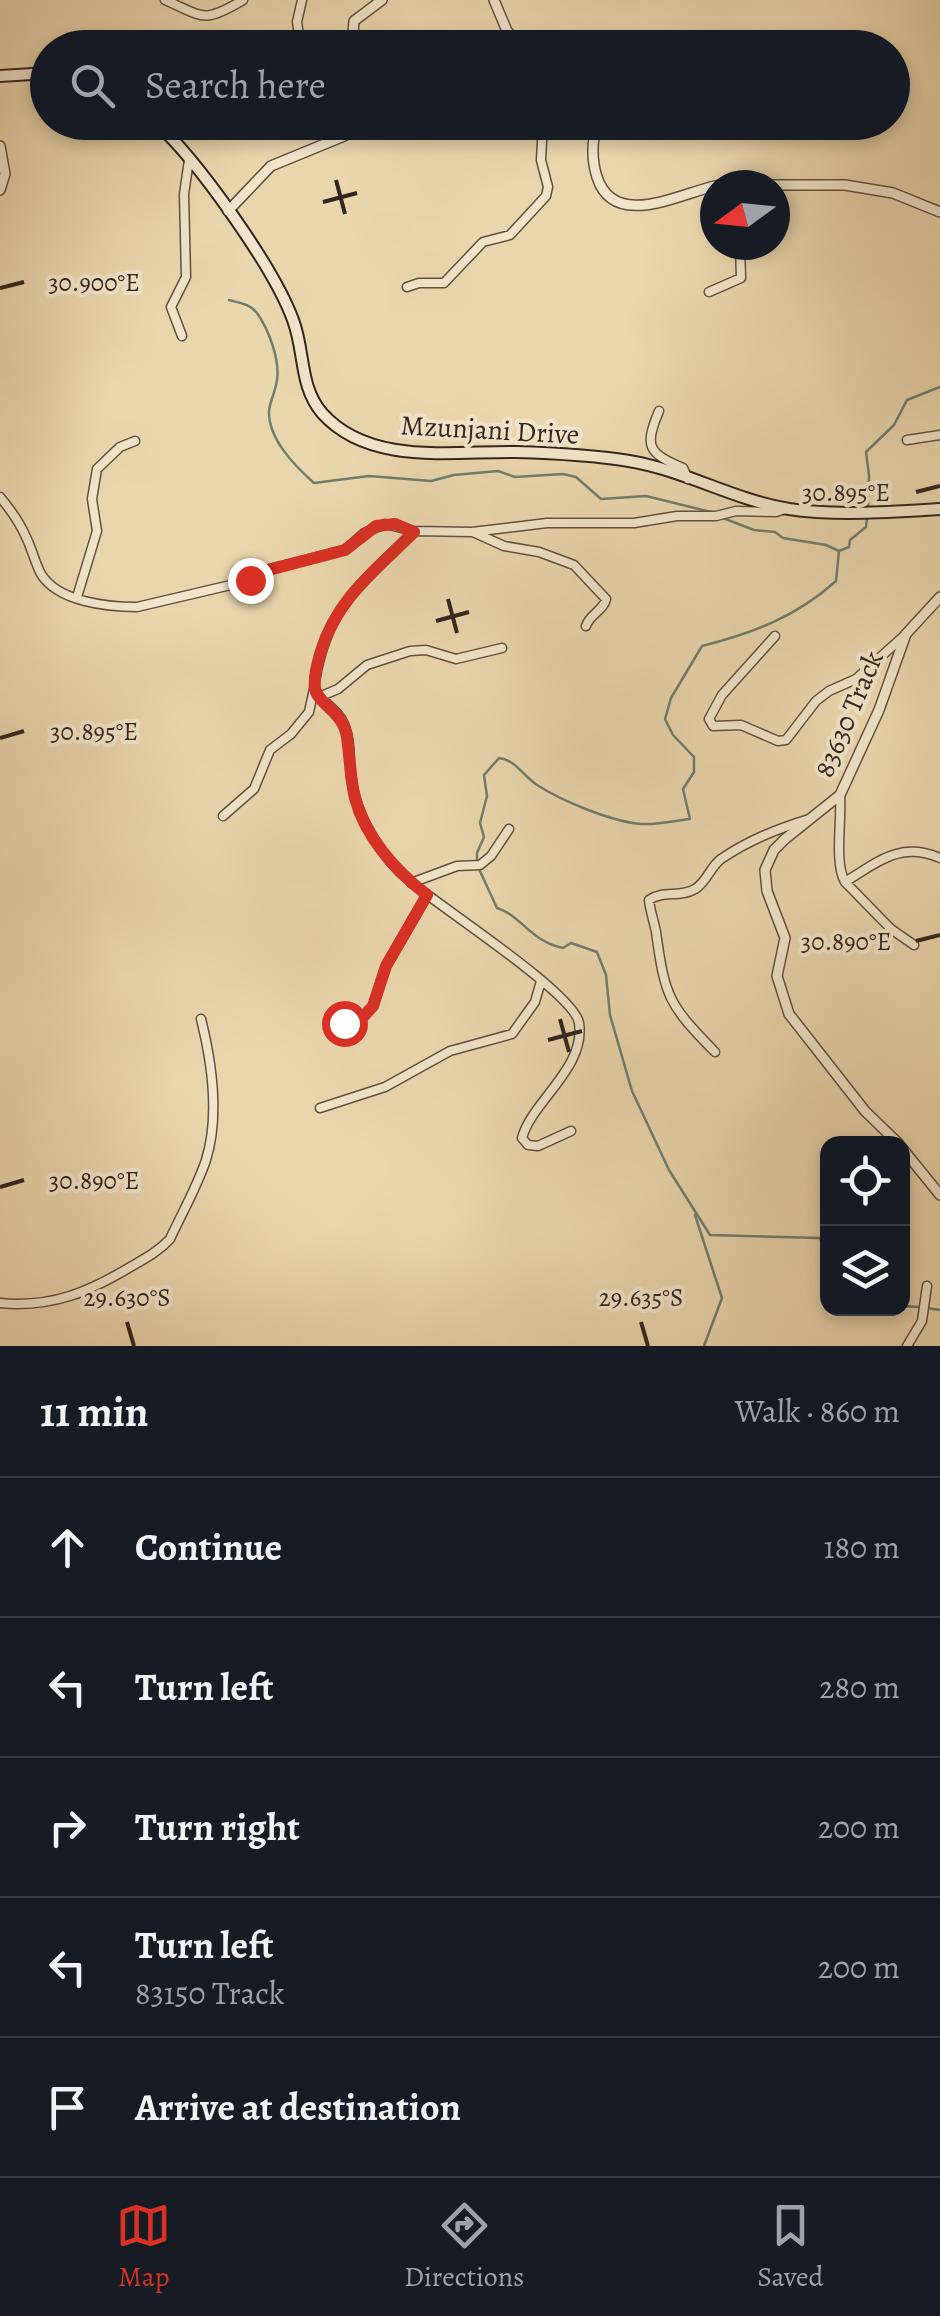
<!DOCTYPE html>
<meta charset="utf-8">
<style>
body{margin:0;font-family:Alegreya,serif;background:#20242c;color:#f1f3f6}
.controls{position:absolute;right:30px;bottom:30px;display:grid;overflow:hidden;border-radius:20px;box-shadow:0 5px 15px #0003}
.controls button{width:90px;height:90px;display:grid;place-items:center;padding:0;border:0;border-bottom:2px solid #363941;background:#171b24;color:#f1f3f6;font:50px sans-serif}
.compass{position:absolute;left:700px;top:170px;width:90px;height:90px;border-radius:50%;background:#171b24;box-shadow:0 5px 15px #0003;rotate:255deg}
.stop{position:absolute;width:30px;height:30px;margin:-22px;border:8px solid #d93025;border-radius:50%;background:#fff}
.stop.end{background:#d93025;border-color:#fff;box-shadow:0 2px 10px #0008}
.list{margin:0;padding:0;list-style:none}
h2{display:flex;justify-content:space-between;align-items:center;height:130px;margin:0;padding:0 40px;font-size:42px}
h2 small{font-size:32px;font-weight:400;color:#9ea1a6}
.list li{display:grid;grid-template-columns:65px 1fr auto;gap:30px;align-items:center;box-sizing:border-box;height:140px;padding:0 40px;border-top:2px solid #363941}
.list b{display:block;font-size:38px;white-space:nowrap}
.list p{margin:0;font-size:32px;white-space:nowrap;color:#9ea1a6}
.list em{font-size:32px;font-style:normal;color:#9ea1a6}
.icon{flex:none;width:55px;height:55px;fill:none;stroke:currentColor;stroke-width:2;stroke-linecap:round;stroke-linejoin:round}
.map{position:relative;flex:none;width:940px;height:1346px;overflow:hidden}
.search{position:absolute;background:#171b24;box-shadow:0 5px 15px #0003;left:30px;right:30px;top:30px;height:110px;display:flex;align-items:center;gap:25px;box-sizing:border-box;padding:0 35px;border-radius:55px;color:#9ea1a6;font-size:38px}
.sheet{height:830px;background:#171b24}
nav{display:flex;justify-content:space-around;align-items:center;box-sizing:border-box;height:140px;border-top:2px solid #363941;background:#171b24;font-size:28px;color:#9ea1a6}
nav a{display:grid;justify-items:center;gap:5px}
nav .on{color:#d93025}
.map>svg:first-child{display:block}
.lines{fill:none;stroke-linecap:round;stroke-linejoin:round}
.stream{stroke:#6f7e71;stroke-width:2.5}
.minor-casing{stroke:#605242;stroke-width:11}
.tertiary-casing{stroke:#605242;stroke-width:12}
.secondary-casing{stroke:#32261f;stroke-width:14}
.minor{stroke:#f1e4ca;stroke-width:8}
.tertiary{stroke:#f1e4ca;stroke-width:9}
.secondary{stroke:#f1e4ca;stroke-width:10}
.route{stroke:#d93025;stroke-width:12}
.ticks{fill:none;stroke:#32261f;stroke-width:4}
.labels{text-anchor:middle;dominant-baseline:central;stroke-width:8;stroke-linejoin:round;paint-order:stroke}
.street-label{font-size:28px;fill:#32261f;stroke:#f1e4ca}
.ticks-label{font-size:25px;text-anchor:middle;fill:#32261f;stroke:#f1e4ca;stroke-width:8;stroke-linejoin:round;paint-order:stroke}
</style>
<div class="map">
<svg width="940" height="1346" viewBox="0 0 940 1346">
<rect width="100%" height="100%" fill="#ead6ad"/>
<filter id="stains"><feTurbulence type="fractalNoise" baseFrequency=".002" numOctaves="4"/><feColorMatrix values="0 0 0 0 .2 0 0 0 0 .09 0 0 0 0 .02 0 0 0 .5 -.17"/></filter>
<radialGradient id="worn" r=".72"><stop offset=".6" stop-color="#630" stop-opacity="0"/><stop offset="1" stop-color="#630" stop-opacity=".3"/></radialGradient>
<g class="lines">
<path class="stream" d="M229,300c11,3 21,4 28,13 12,17 23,47 20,67 -1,10 -7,21 -8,31 -1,28 26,55 45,72l55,-7 62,5 23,-6 44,-4 17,6 48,-3 13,3 25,22 45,-3 65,16
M868,509l1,-34 -3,-23 28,-27 13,-25 33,-13
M723,518l31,12 21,2 8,6 43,7 13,6 10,-4 1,-7 16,-13 1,-10
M477,861v-8l7,-16 -4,-14 7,-27 -3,-21 15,-17c17,2 24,18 38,27 25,16 75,37 105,39 15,1 32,-3 48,-5l-7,-30 11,-17v-15l-21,-22 -8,-16 6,-21 31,-52c51,-13 94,-29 134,-65l3,-30
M479,869l18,39c25,8 33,33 66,40l8,-5 26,9 9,23 4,40 22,76 37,79 41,65 110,3 8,20
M695,1215l27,83 -18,48
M902,1306l17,1
M927,1308l13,2"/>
<g class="minor-casing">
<path id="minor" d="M165,0c39,17 38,24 78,0
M301,48l-4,-26 5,-22
M407,287l12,-4h25l39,-41 27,-7 36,-39 2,-9 -7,-27 2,-38
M709,292l32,-14 -1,-33
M182,336l-11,-29 15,-30 -2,-83 5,-34
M659,411c-15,36 -11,42 24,57l5,11
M907,440l33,-5
M0,497c10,12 20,26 26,40 6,12 9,26 15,37 17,28 67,33 96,33l98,-23 14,-4 12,-9 84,-21 19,-17 21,-9 29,7 58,1 75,-9h87l43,-7h39l20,-5 40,1 10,-3
M473,532l31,14 35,6 35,13 32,34c-2,11 -16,15 -20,27
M77,597l20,-66 -5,-32 5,-30 23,-22 15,-6
M775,636l-53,59 -13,24 4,7 28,-1 37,16 8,-1 30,-39 13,-10 27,-12 49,-44
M314,689c11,-82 46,-103 100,-158
M319,697l19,-8 29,-24 43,-14 16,-1 30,9 46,-11
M840,795c2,25 -6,68 5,87 33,-20 55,-41 95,-24
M223,816l31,-27 16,-39 21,-16 18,-22 5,-23c8,14 24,20 30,35 7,16 5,36 7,53 5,39 30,81 60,105 29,25 164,112 168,141 7,45 -47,78 -57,115l6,7 10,1 33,-15
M845,882l46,47 23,16
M411,883l46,-17 23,-1 11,-9 18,-27
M344,1023l18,-5 11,-12 13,-40 41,-71
M715,1052c-47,-48 -50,-55 -59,-120 -2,-11 -6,-21 -7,-32 14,-10 31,-2 46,-11 12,-7 15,-22 26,-30 28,-19 56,-30 88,-40
M320,1108l65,-21 65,-36 62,-17 23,-32 6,-21
M0,1303c52,5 89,-11 132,-37 14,-8 27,-15 38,-27 12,-26 27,-52 36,-79 14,-45 6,-97 -5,-141
M907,1346l15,-25 5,-35"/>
</g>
<g class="tertiary-casing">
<path id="tertiary" d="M382,0l-28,21 -1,13 13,10 38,4
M494,0l13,31 17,17
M597,122c-5,19 -6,37 0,55 17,53 82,17 118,9
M0,146l5,28 -5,16
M719,185h126l48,8 47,19
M228,211l43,-45 73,-30 22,-14
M899,1144l-34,-33 -76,-97 -12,-38 8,-38 -18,-47 -2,-21 9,-20 11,-11 55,-44 39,-85 27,-76 34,-37
M902,1148l38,47"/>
</g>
<g class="secondary-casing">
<path id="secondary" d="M0,76l48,-3
M155,122c42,37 119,146 138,198 12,31 6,66 29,93 47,53 131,38 194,39 37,1 76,3 113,9 55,9 105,39 160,48 44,7 106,3 151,0"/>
</g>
<use href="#minor" class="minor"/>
<use href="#tertiary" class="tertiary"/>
<use href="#secondary" class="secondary"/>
</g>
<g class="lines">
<path class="route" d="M250,580l11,-8 84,-22 31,-24 19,-2 19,8c-37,37 -77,66 -93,119 -3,10 -8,26 -6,37 2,16 28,23 32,49 3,21 3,41 8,61 10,39 41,73 72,97l-41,71 -13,40 -11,12 -18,5"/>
</g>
<path class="ticks" d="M336,180l9,34M323,202l34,-9M0,288l24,-6M916,492l24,-6M448,599l9,34M436,621l33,-9M0,738l24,-7M916,941l24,-6M560,1019l9,33M548,1040l34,-9M0,1187l24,-7M127,1322l7,24M641,1322l7,24"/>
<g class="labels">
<g class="street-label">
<text transform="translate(490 430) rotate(3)">Mzunjani Drive</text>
<text transform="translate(849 714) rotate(-67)">83630 Track</text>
</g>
</g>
<g class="ticks-label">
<text x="94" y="291">30.900°E</text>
<text x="846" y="501">30.895°E</text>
<text x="94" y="740">30.895°E</text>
<text x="846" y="950">30.890°E</text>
<text x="94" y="1189">30.890°E</text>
<text x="127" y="1306">29.630°S</text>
<text x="641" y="1306">29.635°S</text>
</g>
<rect width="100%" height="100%" filter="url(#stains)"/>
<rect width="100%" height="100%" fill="url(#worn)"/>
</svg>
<div class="controls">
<button><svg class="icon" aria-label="locate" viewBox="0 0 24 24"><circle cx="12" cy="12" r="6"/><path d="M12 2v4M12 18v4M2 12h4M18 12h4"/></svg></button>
<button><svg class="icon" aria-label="layers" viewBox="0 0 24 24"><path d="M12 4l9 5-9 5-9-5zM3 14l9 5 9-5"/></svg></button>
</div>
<svg class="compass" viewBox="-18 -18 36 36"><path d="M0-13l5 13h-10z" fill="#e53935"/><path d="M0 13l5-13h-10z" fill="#9ea1a6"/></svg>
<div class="stop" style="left:344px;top:1023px"></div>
<div class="stop end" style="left:250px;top:580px"></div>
<div class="search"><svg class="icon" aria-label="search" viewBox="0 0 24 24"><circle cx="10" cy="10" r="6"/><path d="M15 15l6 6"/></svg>Search here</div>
</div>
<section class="sheet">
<h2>11 min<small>Walk · 860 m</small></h2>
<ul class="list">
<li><svg class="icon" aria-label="ahead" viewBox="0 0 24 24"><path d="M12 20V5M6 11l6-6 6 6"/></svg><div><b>Continue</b></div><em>180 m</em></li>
<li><svg class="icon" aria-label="left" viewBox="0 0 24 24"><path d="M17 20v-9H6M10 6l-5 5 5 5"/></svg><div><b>Turn left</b></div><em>280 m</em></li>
<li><svg class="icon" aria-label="right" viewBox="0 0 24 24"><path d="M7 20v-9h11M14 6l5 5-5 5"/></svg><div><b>Turn right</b></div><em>200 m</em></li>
<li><svg class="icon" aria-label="left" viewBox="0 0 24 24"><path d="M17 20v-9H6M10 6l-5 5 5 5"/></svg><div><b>Turn left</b><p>83150 Track</p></div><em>200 m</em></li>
<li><svg class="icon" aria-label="arrive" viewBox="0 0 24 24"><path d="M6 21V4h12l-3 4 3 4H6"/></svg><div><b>Arrive at destination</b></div></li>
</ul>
</section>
<nav>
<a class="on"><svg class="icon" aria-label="map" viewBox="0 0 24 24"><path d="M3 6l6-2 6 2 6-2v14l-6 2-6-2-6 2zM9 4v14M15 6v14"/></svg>Map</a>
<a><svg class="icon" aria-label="directions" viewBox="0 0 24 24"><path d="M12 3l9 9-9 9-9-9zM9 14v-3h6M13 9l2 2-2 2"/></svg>Directions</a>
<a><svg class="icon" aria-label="saved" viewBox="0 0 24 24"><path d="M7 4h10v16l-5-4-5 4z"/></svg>Saved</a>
</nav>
